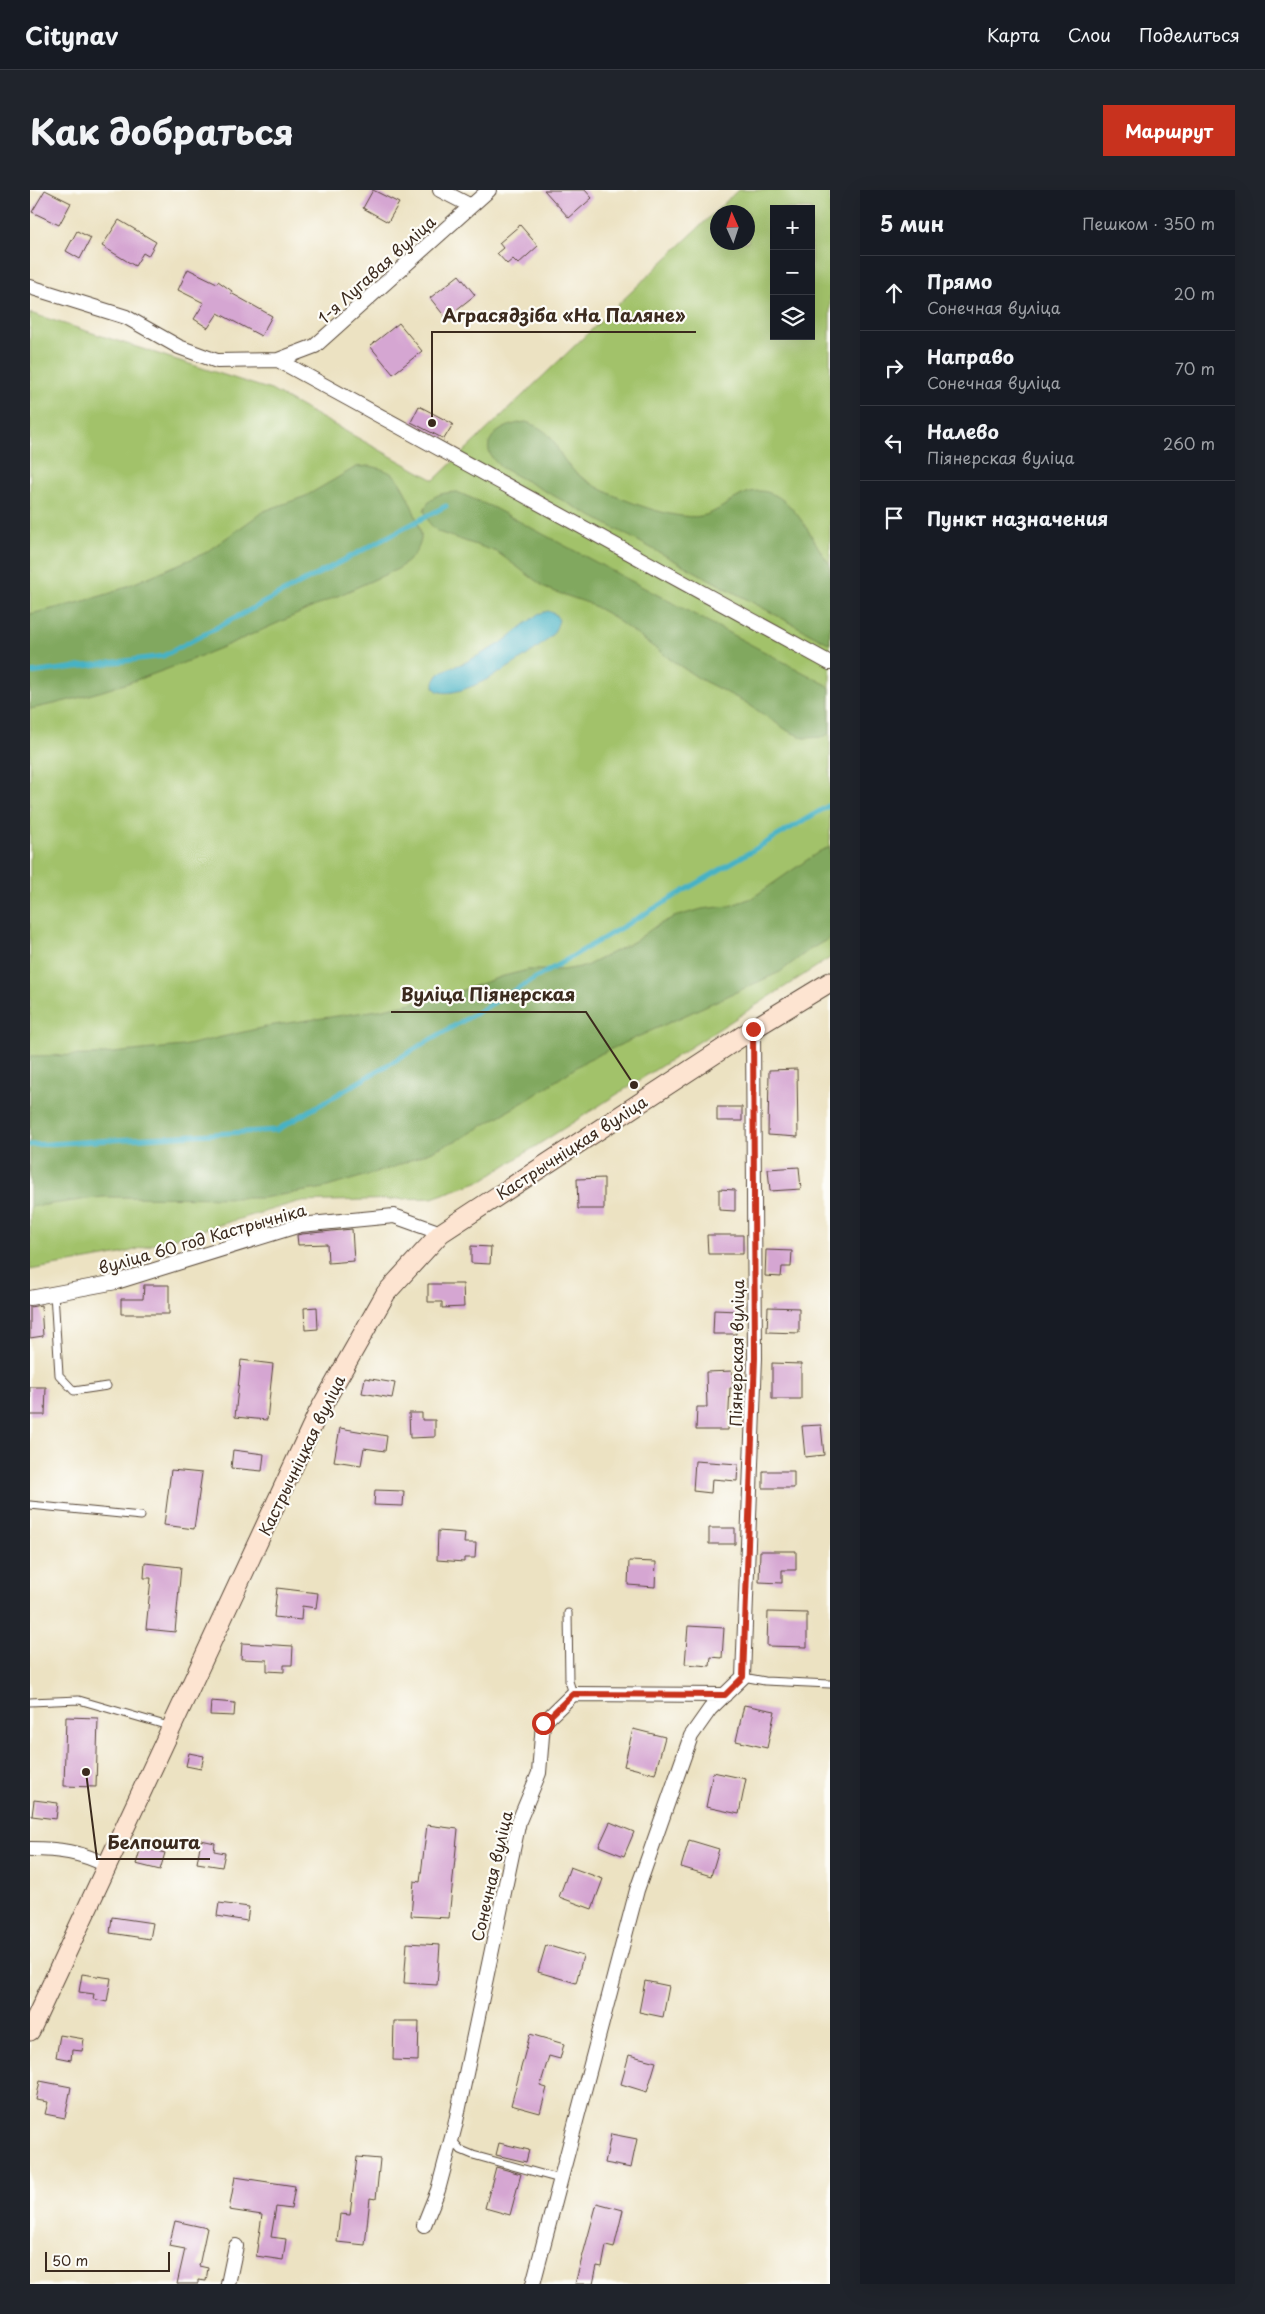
<!DOCTYPE html>
<html lang="ru">
<meta charset="utf-8">
<style>
body{margin:0;font-family:"Playpen Sans",sans-serif;background:#20242c;color:#f1f3f6}
.controls{position:absolute;right:15px;top:15px;display:grid;overflow:hidden;border-radius:0px;box-shadow:0 5px 20px #0002}
.controls button{width:45px;height:45px;display:grid;place-items:center;padding:0;border:0;border-bottom:1px solid #363941;background:#171b24;color:#f1f3f6;font:25px sans-serif}
.compass{position:absolute;left:680px;top:15px;width:45px;height:45px;border-radius:50%;background:#171b24;box-shadow:0 5px 20px #0002;rotate:357deg}
.scale{position:absolute;left:15px;bottom:12px;width:125px;box-sizing:border-box;padding-left:5px;border:2px solid #3b2a1e;border-top:0;font-size:14px;line-height:18px;white-space:nowrap;color:#3b2a1e;-webkit-text-stroke:4px #fdfcf7;paint-order:stroke}
.stop{position:absolute;width:15px;height:15px;margin:-11px;border:4px solid #c8321e;border-radius:50%;background:#fff}
.stop.end{background:#c8321e;border-color:#fff;box-shadow:0 1px 5px #0008}
.list{margin:0;padding:0;list-style:none}
h2{display:flex;justify-content:space-between;align-items:center;height:65px;margin:0;padding:0 20px;font-size:21px}
h2 small{font-size:16px;font-weight:400;color:#9ea1a6}
.list li{display:grid;grid-template-columns:32px 1fr auto;gap:15px;align-items:center;box-sizing:border-box;height:75px;padding:0 20px;border-top:1px solid #363941}
.list b{display:block;font-size:19px;white-space:nowrap}
.list p{margin:0;font-size:16px;white-space:nowrap;color:#9ea1a6}
.list em{font-size:16px;font-style:normal;color:#9ea1a6}
.icon{flex:none;width:28px;height:28px;fill:none;stroke:currentColor;stroke-width:2;stroke-linecap:round;stroke-linejoin:round}
.map{position:relative;flex:none;width:800px;height:2094px;overflow:hidden;border-radius:0px}
header{display:flex;align-items:center;gap:30px;box-sizing:border-box;height:70px;padding:0 25px;background:#171b24;border-bottom:1px solid #363941}
header strong{font-size:24px}
nav{display:flex;gap:28px;margin-inline-start:auto;font-size:18px}
.intro{display:flex;align-items:center;justify-content:space-between;box-sizing:border-box;height:120px;padding:0 30px}
h1{margin:0;font-size:35px}
.button{padding:12px 22px;border-radius:0px;background:#c8321e;color:#fff;font-size:18px;font-weight:700}
main{display:flex;gap:30px;padding:0 30px}
aside{flex:1;background:#171b24;border-radius:0px;box-shadow:0 5px 20px #0002}
.map>svg:first-child{display:block}
.green{fill:#a2c26a;stroke:#6e7644;fill-rule:evenodd}
.forest{fill:#81a85e;stroke:#5e693e}
.water{fill:#47b2c5;stroke:#416e72}
.lines{fill:none;stroke-linecap:round;stroke-linejoin:round}
.stream{stroke:#47b2c5;stroke-width:5}
.building{fill:#d5a6d2}
.lane-casing{stroke:#564637;stroke-width:9}
.street-casing{stroke:#564637;stroke-width:16}
.secondary-casing{stroke:#564637;stroke-width:21}
.lane{stroke:#fff;stroke-width:7}
.street{stroke:#fff;stroke-width:14}
.secondary{stroke:#fde4d1;stroke-width:19}
.route{stroke:#c8321e;stroke-width:6}
.labels{text-anchor:middle;dominant-baseline:central;stroke-width:4.5;stroke-linejoin:round;paint-order:stroke}
.street-label{font-size:16px;fill:#3b2a1e;stroke:#fdfcf7}
.leader{fill:none;stroke:#3b2a1e;stroke-width:2}
.callout-dot{fill:#3b2a1e;stroke:#fdfcf7;stroke-width:2}
.callout-label{font-size:18px;text-anchor:middle;font-weight:bold;fill:#3b2a1e;stroke:#fdfcf7;stroke-width:4.5;stroke-linejoin:round;paint-order:stroke}
</style>
<header>
<strong>Citynav</strong>
<nav><a>Карта</a><a>Слои</a><a>Поделиться</a></nav>
</header>
<div class="intro"><h1>Как добраться</h1><a class="button">Маршрут</a></div>
<main>
<div class="map">
<svg width="800" height="2094" viewBox="0 0 800 2094">
<rect width="100%" height="100%" fill="#fdfcf7"/>
<filter id="ink" filterUnits="userSpaceOnUse"><feTurbulence type="fractalNoise" baseFrequency=".02" numOctaves="2"/><feDisplacementMap in="SourceGraphic" scale="10" xChannelSelector="R" yChannelSelector="G"/><feConvolveMatrix kernelMatrix="1 2 1 2 8 2 1 2 1" color-interpolation-filters="sRGB"/></filter>
<filter id="wash" filterUnits="userSpaceOnUse"><feTurbulence type="fractalNoise" baseFrequency=".0096" numOctaves="4" result="noise"/><feDisplacementMap in="SourceGraphic" scale="20" xChannelSelector="R" yChannelSelector="G"/><feGaussianBlur stdDeviation="1.12" result="paint"/><feColorMatrix in="noise" values="0 0 0 0 0 0 0 0 0 0 0 0 0 0 0 0 0 1.4 0 .05"/><feComposite in="paint" operator="in"/></filter>
<g filter="url(#wash)">
<rect width="100%" height="100%" fill="#ece2c2"/>
<path class="green" d="M708,0h92v768l-347,222 -51,18 -135,4 -176,52 -91,16v-957l241,77 163,90zM744,19h37v127h-37zM688,22h30v30h-30z"/>
<path class="forest" d="M496,232c31,11 25,22 43,44 12,13 29,22 44,29 24,10 75,30 98,18 16,-7 29,-22 48,-22 29,0 49,39 62,61 2,4 7,8 9,13 0,9 0,65 0,79l-328,-176c-30,-24 -4,-43 24,-46z
M340,276c9,2 17,4 25,10 8,8 28,52 26,63 -2,14 -13,22 -23,30 -117,51 -242,116 -368,140v-95l47,-11 34,-10 94,-40 59,-42 42,-15 50,-29z
M427,302l35,15 335,178 3,3v45l-6,4 -20,1 -16,-7 -43,-29 -45,-23 -26,-17 -64,-47 -22,-12 -41,-14 -50,-37 -59,-20 -8,-8 -6,-14c8,-16 17,-17 33,-18z
M800,657v91l-21,12 -29,22 -193,88 -55,37 -70,41 -68,29 -70,21 -62,10 -159,-1 -73,10v-151l63,-1 90,-9 91,-21 105,-15 70,-15 51,-18 28,-7h35l23,-4 49,-25 21,-15 18,-9 28,-8 27,-3 23,-8 68,-47z"/>
<path class="water" d="M518,421l7,3 4,6c-2,6 -4,12 -9,17 -15,16 -99,72 -116,51v-6l4,-7 7,-5 19,-7 36,-19 38,-30z"/>
<g class="lines">
<path class="stream" d="M0,483l133,-17 283,-150
M0,955l247,-15 553,-325"/>
</g>
<g id="blocks">
<path class="building" d="M15,0l26,13 -12,22 -27,-13z
M343,0l26,13 -11,19 -25,-14z
M514,0h41l7,8 -23,20z
M89,30l37,22 -8,14 -5,-3 -8,13 -33,-20z
M490,35l18,21 -20,18 -5,-5 -6,5 -10,-11 6,-5 -4,-5z
M47,41l14,7 -11,21 -14,-8z
M158,79l29,14 1,-2 14,10 -1,2 41,23 -11,20 -43,-23 -10,15 -14,-9 10,-16 -26,-13z
M429,85l16,20 -29,23 -16,-20z
M369,133l23,28 -29,23 -23,-28z
M389,216l34,18 -9,15 -33,-17z
M767,879l1,68 -30,-2 1,-65z
M687,917h25v14h-25z
M769,977l2,22 -31,2 -2,-22z
M574,988v31h-26l-1,-30z
M689,999l16,1v21l-16,-1z
M322,1039l2,32 -26,2 -1,-19 -29,1 -1,-10 5,-1z
M677,1045h36v19h-35z
M441,1056l20,1 -1,17 -19,-1z
M736,1060l26,1 -1,16h-9l-1,10 -16,-1z
M398,1094h35l1,23 -22,1v-6h-14z
M114,1095h25v29h-48v-15h22z
M11,1115l2,31 -13,2v-31z
M287,1117l1,22 -13,1 -1,-22z
M738,1117l31,1v25l-32,-1z
M684,1120l23,1 -1,23h-23z
M211,1170l32,4 -6,56 -32,-3z
M742,1173l29,1v35h-29z
M702,1181l1,17h-3l-2,42h-32l1,-23h10l-1,-35z
M335,1188l30,5 -3,15 -30,-5z
M0,1197h16l-1,28h-15z
M379,1223h13v7h13v17l-25,1z
M791,1235l3,30 -19,2 -3,-31z
M310,1238l47,8 -2,15 -21,-3 -3,17 -27,-4z
M203,1260l31,4 -2,17 -31,-3z
M665,1271l43,3 -1,17 -25,-2 -1,14 -18,-2z
M141,1280l31,3 -8,56 -30,-4z
M733,1281h31v17h-31z
M345,1300l29,1 -1,15 -29,-1z
M679,1338h26v16h-26z
M408,1341l27,2 -1,10h12l-1,15h-11v4l-27,-2z
M730,1361h36v19h-14v13l-23,-1z
M599,1371l27,1 -1,25 -27,-2z
M115,1373l36,4 -6,65 -29,-3 5,-51h-7z
M247,1398l41,5 -2,15 -14,-2 -1,14 -27,-3z
M738,1422l39,1v34l-40,-1z
M658,1436l36,2 -2,30 -11,-1 -1,9 -25,-2z
M212,1453l51,3 -1,19h-8v7l-17,-1v-11l-26,-1z
M181,1511l24,2 -1,13 -24,-1z
M714,1515l31,6 -8,37 -31,-7z
M36,1527l32,1 -2,69 -32,-1z
M603,1539l32,8 -10,37 -31,-8z
M159,1563l15,3 -3,13 -15,-3z
M683,1582l33,7 -7,35 -33,-7z
M4,1610l24,3 -2,16 -24,-3z
M580,1632l24,10 -10,24 -25,-10z
M397,1635l31,4 -9,89 -38,-2 3,-35 6,1z
M171,1650l14,3 -1,8 11,2 -3,14 -25,-4z
M659,1650l30,9 -8,27 -30,-9z
M111,1657l24,6 -5,17 -24,-6z
M540,1677l33,12 -11,30 -33,-12z
M189,1713l30,4 -2,14 -30,-5z
M82,1727l41,6 -3,16 -40,-6z
M377,1753l33,2 -3,40 -33,-2z
M516,1755l37,11 -7,27 -38,-11z
M52,1784l29,4 -4,24 -14,-3 1,-5 -15,-2z
M615,1791l24,5 -6,31 -24,-5z
M364,1831h25l-1,40 -25,-1z
M500,1844l34,10 -4,15 -11,-3 -9,30 7,2 -7,25 -29,-8z
M30,1845l24,4 -2,12 -10,-1 -1,10 -15,-3z
M599,1865l27,7 -9,30 -26,-8z
M10,1891l31,6 -6,31 -20,-4 3,-12 -12,-2z
M581,1944l26,5 -6,29 -26,-5z
M469,1953l30,7 -3,12 -30,-7z
M327,1967l23,2 -4,40 -6,-1 -5,47 -28,-3 3,-28 10,1z
M466,1977l25,7 -11,41 -25,-7z
M205,1987l60,9 -4,23 -15,-2 -5,30 15,2 -3,21 -27,-4 6,-41 -33,-5z
M567,2013l26,7 -9,38 -8,-2 -4,21 -5,-1 -4,18h-18z
M145,2031l32,7 -8,38 9,2 -2,13 -8,-1v4h-21l8,-35 -16,-3z"/>
</g>
</g>
<g filter="url(#ink)">
<use href="#blocks" fill-opacity="0" stroke="#564637" stroke-width="1"/>
<g class="lines">
<g class="lane-casing">
<path id="lane" d="M24,1103l5,82 15,16 33,-5
M0,1315l111,11
M538,1423l1,68 4,13
M713,1487l22,4 65,3
M0,1512l49,-2 93,27
M422,1950l9,10 12,5 87,24"/>
</g>
<g class="street-casing">
<path id="street" d="M410,0l31,16
M0,97l96,30 53,30 38,14 61,-1 37,-14 174,-156
M248,170l552,303
M0,1108l86,-16 184,-57 94,-9 47,17
M0,1659c28,0 51,3 76,16
M394,2035l14,-35 17,-64 64,-305 20,-48 4,-50 30,-29 152,1
M198,2094l8,-38
M503,2094l104,-394 54,-154 19,-27 33,-32 12,-319 -2,-329"/>
</g>
<g class="secondary-casing">
<path id="secondary" d="M0,1841l288,-618 68,-120 55,-60 312,-204 77,-47"/>
</g>
<use href="#lane" class="lane"/>
<use href="#street" class="street"/>
<use href="#secondary" class="secondary"/>
</g>
</g>
<g class="lines" filter="url(#ink)">
<path class="route" d="M513,1533l30,-29 152,1 18,-18 12,-319 -2,-329"/>
</g>
<g class="labels">
<g class="street-label">
<text transform="translate(346 79) rotate(-42)">1-я Лугавая вуліца</text>
<text transform="translate(541 957) rotate(-33)">Кастрычніцкая вуліца</text>
<text transform="translate(172 1048) rotate(-16)">вуліца 60 год Кастрычніка</text>
<text transform="translate(706 1163) rotate(-89)">Піянерская вуліца</text>
<text transform="translate(271 1265) rotate(-64)">Кастрычніцкая вуліца</text>
<text transform="translate(461 1686) rotate(-77)">Сонечная вуліца</text>
</g>
</g>
<path class="leader" d="M402 233L402 142H666M604 895L556 822H361M56 1582L67 1669H180"/>
<g class="callout-dot">
<circle cx="402" cy="233" r="5"/>
<circle cx="604" cy="895" r="5"/>
<circle cx="56" cy="1582" r="5"/>
</g>
<g class="callout-label">
<text x="534" y="132">Аграсядзіба «На Паляне»</text>
<text x="458" y="811">Вуліца Піянерская</text>
<text x="124" y="1659">Белпошта</text>
</g>
</svg>
<div class="controls">
<button>+</button>
<button>−</button>
<button><svg class="icon" aria-label="layers" viewBox="0 0 24 24"><path d="M12 4l9 5-9 5-9-5zM3 14l9 5 9-5"/></svg></button>
</div>
<svg class="compass" viewBox="-18 -18 36 36"><path d="M0-13l5 13h-10z" fill="#e53935"/><path d="M0 13l5-13h-10z" fill="#9ea1a6"/></svg>
<div class="scale">50 m</div>
<div class="stop" style="left:513px;top:1533px"></div>
<div class="stop end" style="left:723px;top:839px"></div>
</div>
<aside>
<h2>5 мин<small>Пешком · 350 m</small></h2>
<ul class="list">
<li><svg class="icon" aria-label="ahead" viewBox="0 0 24 24"><path d="M12 20V5M6 11l6-6 6 6"/></svg><div><b>Прямо</b><p>Сонечная вуліца</p></div><em>20 m</em></li>
<li><svg class="icon" aria-label="right" viewBox="0 0 24 24"><path d="M7 20v-9h11M14 6l5 5-5 5"/></svg><div><b>Направо</b><p>Сонечная вуліца</p></div><em>70 m</em></li>
<li><svg class="icon" aria-label="left" viewBox="0 0 24 24"><path d="M17 20v-9H6M10 6l-5 5 5 5"/></svg><div><b>Налево</b><p>Піянерская вуліца</p></div><em>260 m</em></li>
<li><svg class="icon" aria-label="arrive" viewBox="0 0 24 24"><path d="M6 21V4h12l-3 4 3 4H6"/></svg><div><b>Пункт назначения</b></div></li>
</ul>
</aside>
</main>
